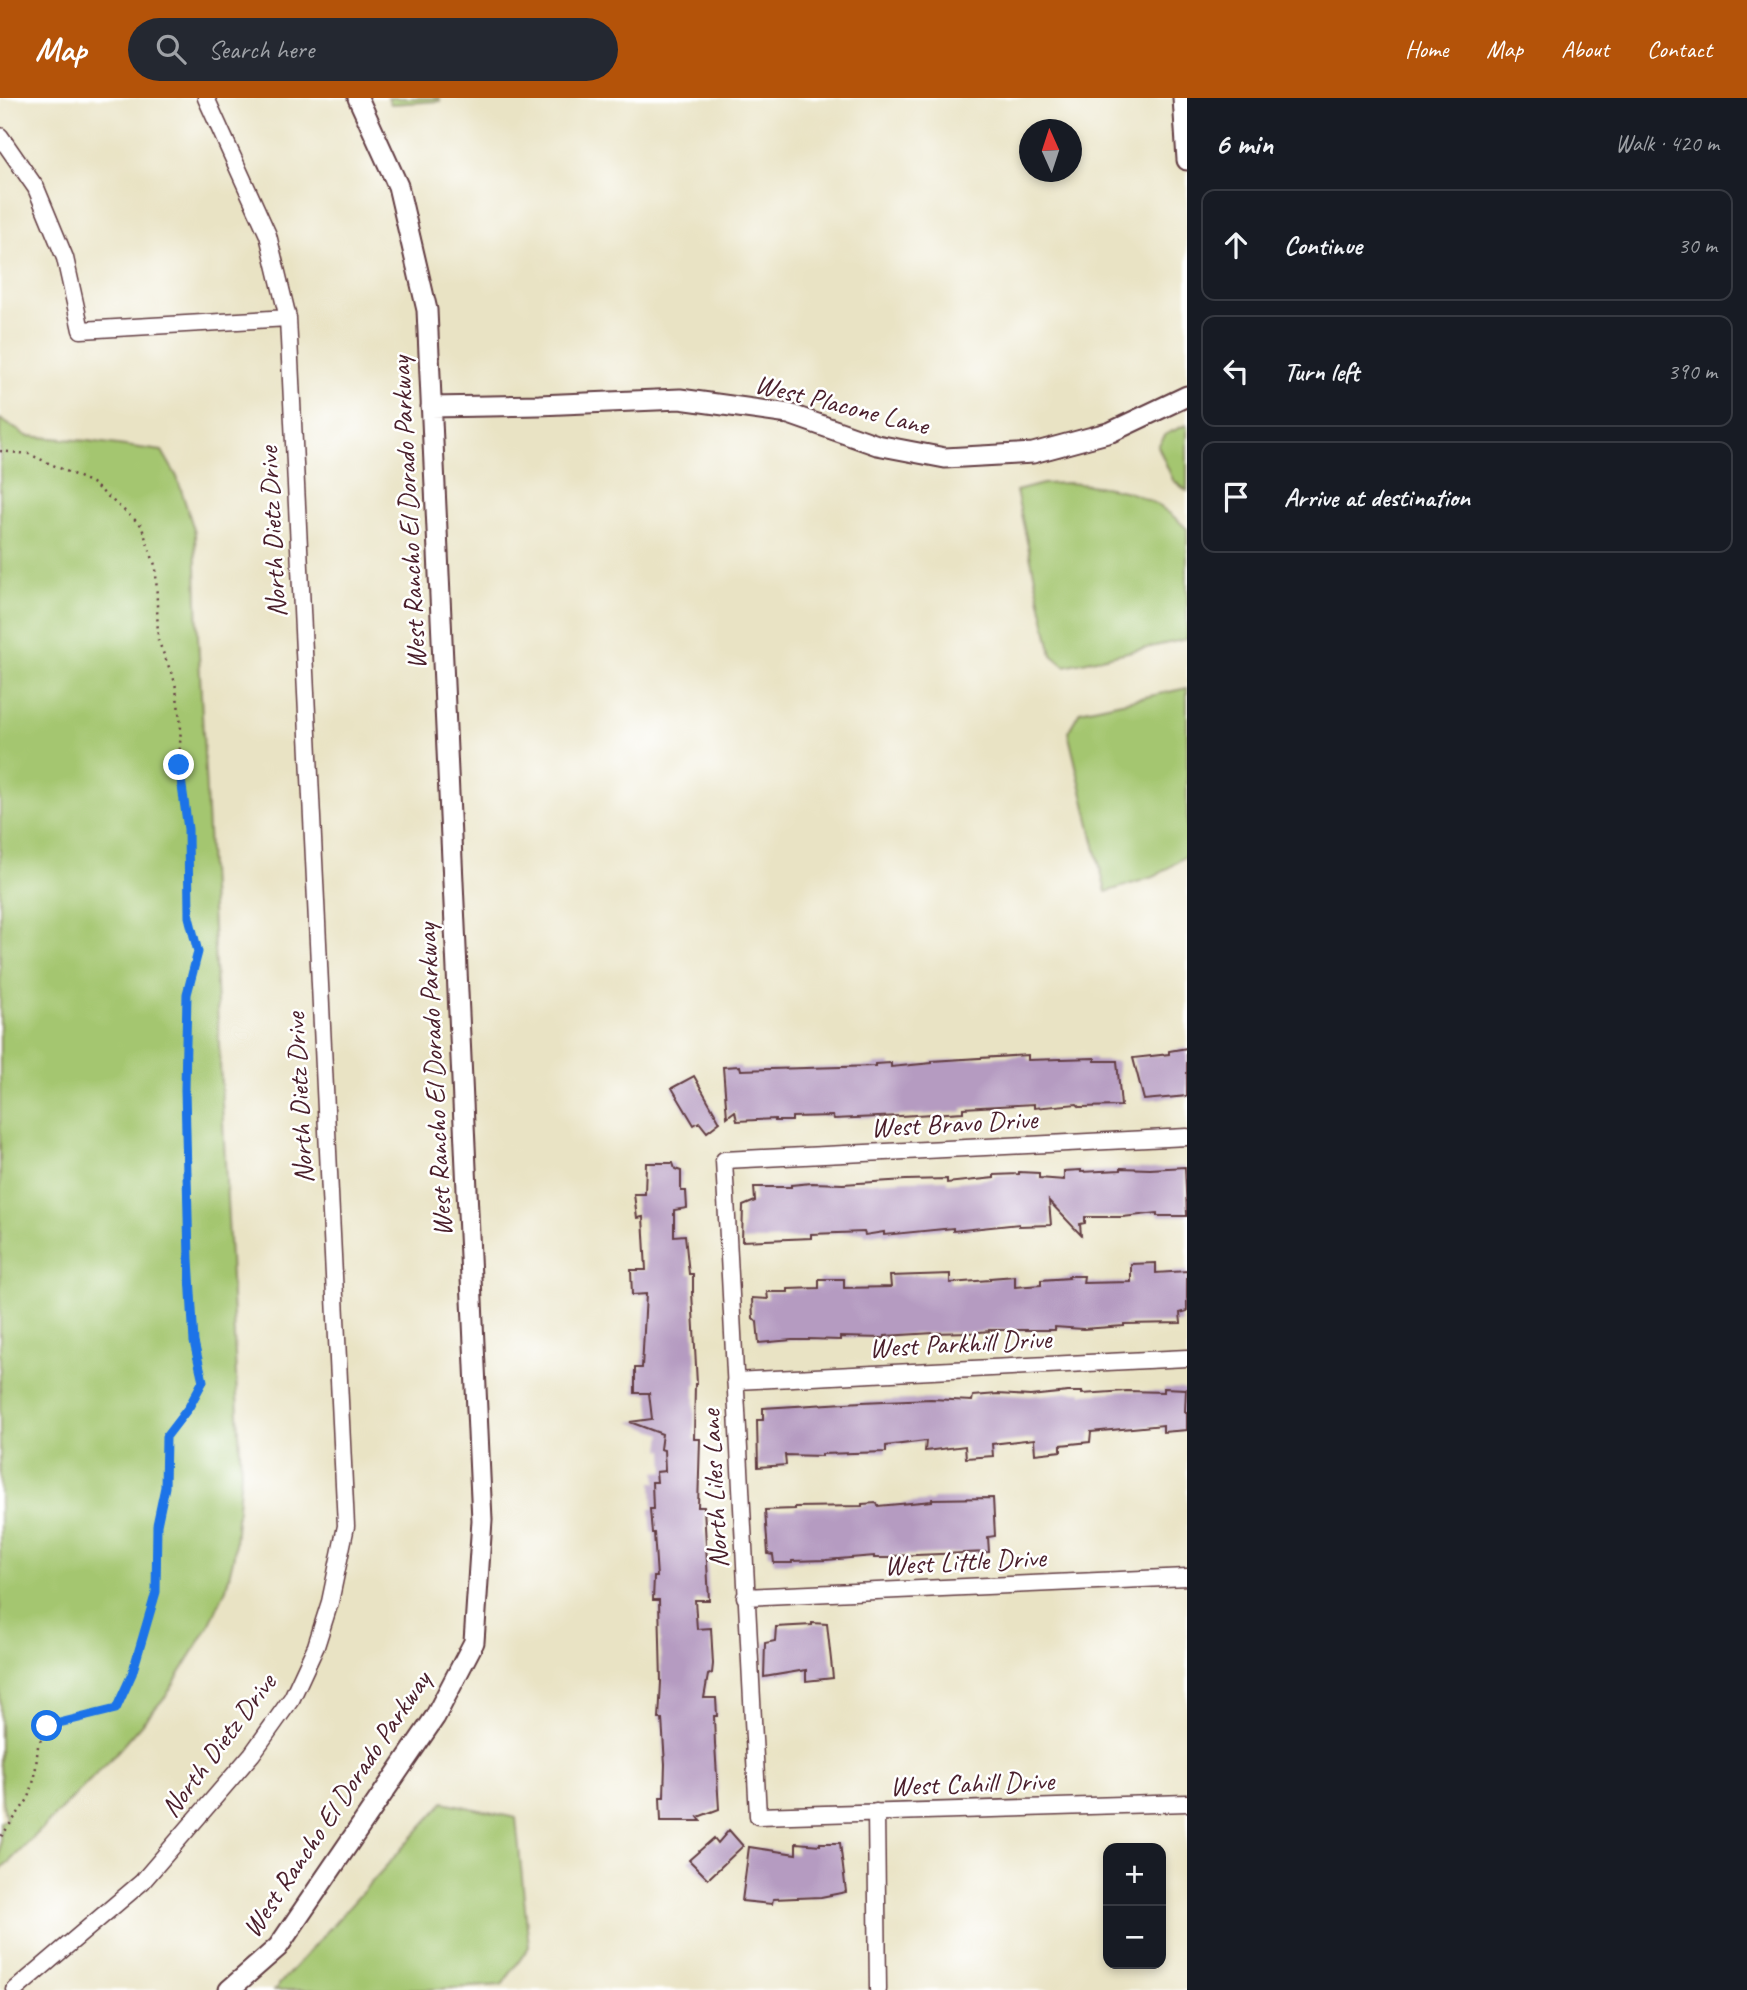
<!DOCTYPE html>
<meta charset="utf-8">
<style>
body{margin:0;font-family:Caveat,sans-serif;background:#242831;color:#f1f3f6}
.controls{position:absolute;right:21px;bottom:21px;display:grid;overflow:hidden;border-radius:14px;box-shadow:0 4px 10px #0003}
.controls button{width:63px;height:63px;display:grid;place-items:center;padding:0;border:0;border-bottom:2px solid #363941;background:#171b24;color:#f1f3f6;font:35px sans-serif}
.compass{position:absolute;left:1019px;top:21px;width:63px;height:63px;border-radius:50%;background:#171b24;box-shadow:0 4px 10px #0003;rotate:357deg}
.stop{position:absolute;width:21px;height:21px;margin:-16px;border:5px solid #1a73e8;border-radius:50%;background:#fff}
.stop.end{background:#1a73e8;border-color:#fff;box-shadow:0 2px 7px #0008}
.list{margin:0;padding:0;list-style:none}
h2{display:flex;justify-content:space-between;align-items:center;height:91px;margin:0;padding:0 28px;font-size:30px}
h2 small{font-size:23px;font-weight:400;color:#9ea1a6}
.list li{display:grid;grid-template-columns:46px 1fr auto;gap:21px;align-items:center;box-sizing:border-box;height:112px;margin:0 14px 14px;padding:0 14px;border:2px solid #363941;border-radius:14px}
.list b{display:block;font-size:26px;white-space:nowrap}
.list em{font-size:23px;font-style:normal;color:#9ea1a6}
.icon{flex:none;width:38px;height:38px;fill:none;stroke:currentColor;stroke-width:2;stroke-linecap:round;stroke-linejoin:round}
.map{position:relative;flex:none;width:1187px;height:1892px;overflow:hidden}
header{display:flex;align-items:center;gap:42px;box-sizing:border-box;height:98px;padding:0 35px;background:#b45309;color:#fff}
header strong{font-size:33px}
nav{display:flex;gap:38px;margin-inline-start:auto;font-size:24px}
.search{width:490px;height:63px;background:#242831;display:flex;align-items:center;gap:18px;box-sizing:border-box;padding:0 24px;border-radius:38px;color:#9ea1a6;font-size:26px}
main{display:flex}
aside{flex:1;background:#171b24}
.map>svg:first-child{display:block}
.green{fill:#a4c66f;stroke:#77724d;stroke-width:2}
.building{fill:#b59bc1}
.lines{fill:none;stroke-linecap:round;stroke-linejoin:round}
.minor-casing{stroke:#623c42;stroke-width:19}
.tertiary-casing{stroke:#623c42;stroke-width:23}
.path{stroke:#623c42;stroke-width:2.5;stroke-dasharray:2 5;stroke-linecap:butt}
.minor{stroke:#fff;stroke-width:16}
.tertiary{stroke:#fff;stroke-width:19}
.route{stroke:#1a73e8;stroke-width:9}
.labels{text-anchor:middle;dominant-baseline:central;stroke-width:5;stroke-linejoin:round;paint-order:stroke}
.street-label{font-size:28px;fill:#4a1f2b;stroke:#fff}
</style>
<header>
<strong>Map</strong>
<div class="search"><svg class="icon" aria-label="search" viewBox="0 0 24 24"><circle cx="10" cy="10" r="6"/><path d="M15 15l6 6"/></svg>Search here</div>
<nav><a>Home</a><a>Map</a><a>About</a><a>Contact</a></nav>
</header>
<main>
<div class="map">
<svg width="1187" height="1892" viewBox="0 0 1187 1892">
<rect width="100%" height="100%" fill="#fff"/>
<filter id="ink" filterUnits="userSpaceOnUse"><feTurbulence type="fractalNoise" baseFrequency=".0143" numOctaves="2"/><feDisplacementMap in="SourceGraphic" scale="14" xChannelSelector="R" yChannelSelector="G"/><feConvolveMatrix kernelMatrix="1 2 1 2 8 2 1 2 1" color-interpolation-filters="sRGB"/></filter>
<filter id="wash" filterUnits="userSpaceOnUse"><feTurbulence type="fractalNoise" baseFrequency=".00686" numOctaves="4" result="noise"/><feDisplacementMap in="SourceGraphic" scale="28" xChannelSelector="R" yChannelSelector="G"/><feGaussianBlur stdDeviation="1.57" result="paint"/><feColorMatrix in="noise" values="0 0 0 0 0 0 0 0 0 0 0 0 0 0 0 0 0 1.4 0 .05"/><feComposite in="paint" operator="in"/></filter>
<g filter="url(#wash)">
<rect width="100%" height="100%" fill="#e9e3c4"/>
<path class="green" d="M388,0h51l1,3 -49,3z
M0,321l27,17 61,5 74,10 15,26 18,56 3,103 43,836 -7,83 -8,34 -17,37 -43,70 -56,64 -110,111v-50l6,-2 -4,-19 -2,-37z
M1186,327l1,4v62l-14,-11 -15,-34 8,-12z
M1068,385c50,4 83,9 119,46v110l-122,27 -13,-11 -36,-164 27,-7z
M1187,590v167l-31,21 -50,16 -38,-160 12,-21z
M444,1704l72,16 13,129 -27,38 -80,5h-148z"/>
<g id="blocks">
<path class="building" d="M1187,950v48l-43,4 -11,-42 36,-4v-3z
M1028,957v5l67,-2v3h22l4,45 -41,1 -3,-3 -43,4v-4l-71,4v4l-63,4 -66,3 -1,-3 -41,1v4h-17v-2l-38,2 -2,-10 -8,6 -4,-50 17,-1 1,4 134,-4v-2l16,-1v4l41,-4v-2z
M694,978l26,46 -13,10 -8,-10 -5,3 -22,-37z
M646,1065h27l2,6 6,2v20h5l1,17 -13,2v26l11,-1 4,39h4v18h-1l5,92h-2l-1,55h6l-2,68h6l5,93h-14l2,29 14,-1 2,36 -1,9 -4,2 -4,23h12l1,18h-3l1,28 4,65 -21,8 3,4h-40l-1,-24h4l1,-33 -3,-45h-3l2,-37 -2,-82h-6l1,-23h3l-3,-44h-2l-2,-24h3l-1,-27h5l-1,-10 9,-1 -1,-21 -4,-1 2,-15 -32,-12 22,-3 -3,-26h-14v-25h7l4,-74 -14,1 -1,-25h15l-3,-53 -6,1 -3,-24h11z
M1185,1069l2,49h-30v-3l-34,4h-38v6l-5,1 1,11 -32,-34 2,24 -32,1v-2l-66,7v-3l-69,7v-3l-19,3 -1,-3 -53,2v4l-69,3 1,-35 12,-5 -1,-14h37v-2l21,-2 31,1 63,-4 41,-1v4l47,-5v-3l25,-1v-2l20,1v5l25,2v-9l17,-1v2l40,-2v-2l29,1z
M1156,1165v10l31,-2v40l-7,2 1,10 -57,1v2l-41,3 -28,-2v3h-66v1l-19,2 -1,-1 -35,1 -49,3v2l-45,-1v3l-31,-1v1h-17l-33,3 -2,-21 -4,-4 -1,-20 16,1 -1,-7h21v-3l31,-1v-9h25v9l47,-1 -1,-11 60,-2v9l40,-3v-2l25,-2v11l26,-2v-5l28,-2 -1,-2h16l-1,7 48,-1v-18z
M1164,1290l22,1 -1,23h2v18l-24,2v-7l-72,7 -1,10 -29,3v6l-26,3 -1,-15 -42,5 1,12 -27,2 -1,-12 -40,5 1,-10 -40,5v6l-64,2v2l-37,-1 1,10 -28,2 -1,-47h6v-12l99,-6 69,-3 41,2 1,-5 25,-2 32,2 38,-4h14v2l45,-3 37,1z
M993,1400l2,38 -7,1 1,15 -97,4v2h-18v-2l-48,4 -34,1v2h-18l-1,-8 -5,-1 -3,-44 30,-1v-2l67,-1v-2l15,-1 1,3 54,-5v-2z
M812,1525l15,1 6,54 -27,3v-11l-42,7 1,-34 10,-2 1,-14 36,-2z
M729,1732l14,16 -35,33 -19,-19 25,-22 4,5z
M796,1745l24,2v-2h20l6,49 -25,5 -48,2 -1,5 -30,-3 7,-54 47,7z"/>
</g>
</g>
<g filter="url(#ink)">
<use href="#blocks" fill-opacity="0" stroke="#623c42" stroke-width="2"/>
<g class="lines">
<g class="minor-casing">
<path id="minor" d="M0,38l36,52 29,70 16,72 207,-12
M1187,1039l-463,23 34,656 429,-13
M735,1283l452,-23
M745,1499l442,-20
M876,1714l2,178
M15,1892l127,-108 110,-128 40,-56 24,-52 14,-44 16,-76 -58,-1208 -20,-83 -62,-137"/>
</g>
<g class="tertiary-casing">
<path id="tertiary" d="M1183,0l4,62
M431,309l108,-2 141,-6 109,15 88,31 68,13 88,-5 78,-21 76,-36
M229,1892l49,-43 157,-230 39,-75 8,-122 -55,-1210 -29,-124 -40,-88"/>
</g>
<path class="path" d="M0,353l29,3 63,29 49,42 15,43 2,72 17,42 6,43 -2,40 9,64 1,88 9,35 -11,42 -2,96 4,169 5,83 9,39 -14,26 -23,30 -1,50 -8,38 -1,67 -24,81 -16,36 -69,17 -9,20 -3,30 -6,22 -29,40"/>
<use href="#minor" class="minor"/>
<use href="#tertiary" class="tertiary"/>
</g>
</g>
<g class="lines" filter="url(#ink)">
<path class="route" d="M47,1628l69,-17 16,-35 24,-82 1,-67 8,-38 1,-50 23,-30 14,-26 -9,-39 -5,-83 -4,-169 2,-96 11,-42 -9,-35 -1,-88 -9,-64"/>
</g>
<g class="labels">
<g class="street-label">
<text transform="translate(842 306) rotate(14)">West Placone Lane</text>
<text transform="translate(408 415) rotate(-93)">West Rancho El Dorado Parkway</text>
<text transform="translate(272 434) rotate(-93)">North Dietz Drive</text>
<text transform="translate(434 982) rotate(-93)">West Rancho El Dorado Parkway</text>
<text transform="translate(299 1000) rotate(-93)">North Dietz Drive</text>
<text transform="translate(954 1025) rotate(-3)">West Bravo Drive</text>
<text transform="translate(960 1245) rotate(-3)">West Parkhill Drive</text>
<text transform="translate(714 1391) rotate(-93)">North Liles Lane</text>
<text transform="translate(965 1463) rotate(-3)">West Little Drive</text>
<text transform="translate(218 1647) rotate(-53)">North Dietz Drive</text>
<text transform="translate(972 1685) rotate(-2)">West Cahill Drive</text>
<text transform="translate(336 1706) rotate(-56)">West Rancho El Dorado Parkway</text>
</g>
</g>
</svg>
<div class="controls">
<button>+</button>
<button>−</button>
</div>
<svg class="compass" viewBox="-18 -18 36 36"><path d="M0-13l5 13h-10z" fill="#e53935"/><path d="M0 13l5-13h-10z" fill="#9ea1a6"/></svg>
<div class="stop" style="left:47px;top:1628px"></div>
<div class="stop end" style="left:179px;top:667px"></div>
</div>
<aside>
<h2>6 min<small>Walk · 420 m</small></h2>
<ul class="list">
<li><svg class="icon" aria-label="ahead" viewBox="0 0 24 24"><path d="M12 20V5M6 11l6-6 6 6"/></svg><div><b>Continue</b></div><em>30 m</em></li>
<li><svg class="icon" aria-label="left" viewBox="0 0 24 24"><path d="M17 20v-9H6M10 6l-5 5 5 5"/></svg><div><b>Turn left</b></div><em>390 m</em></li>
<li><svg class="icon" aria-label="arrive" viewBox="0 0 24 24"><path d="M6 21V4h12l-3 4 3 4H6"/></svg><div><b>Arrive at destination</b></div></li>
</ul>
</aside>
</main>
